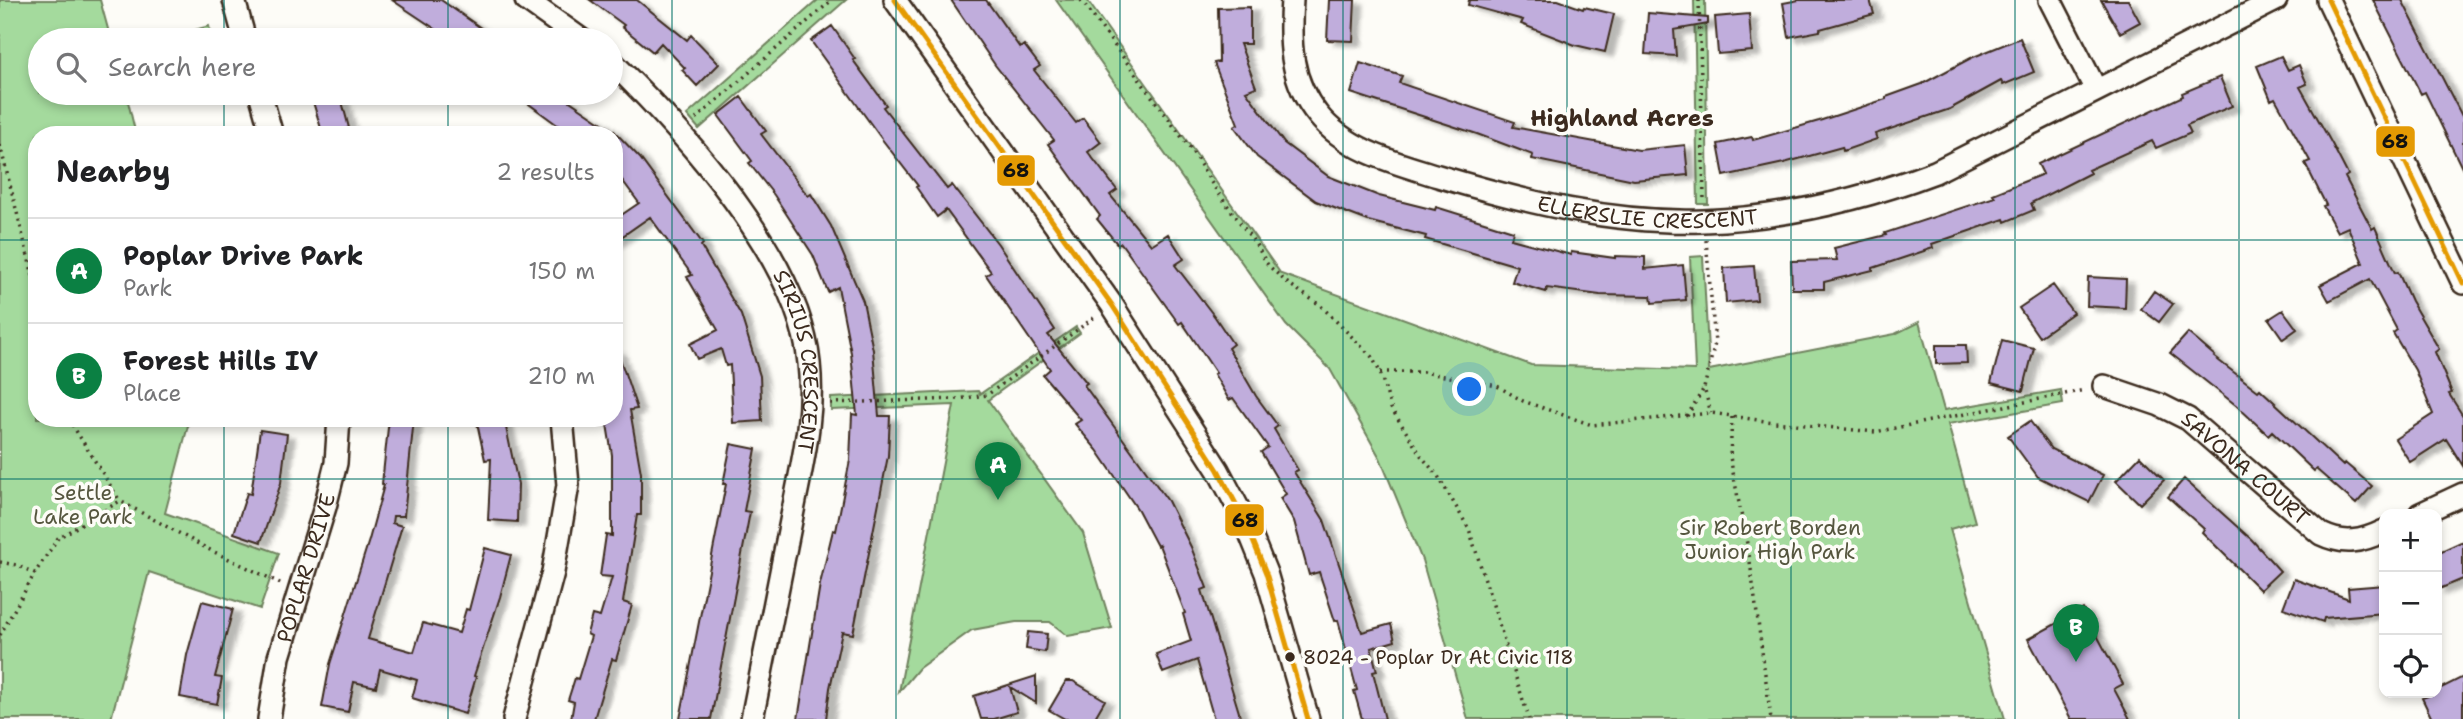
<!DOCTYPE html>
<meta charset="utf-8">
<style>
body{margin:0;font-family:"Shantell Sans",sans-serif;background:#f2f2f2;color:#202124}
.controls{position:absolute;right:21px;bottom:21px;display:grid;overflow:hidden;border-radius:14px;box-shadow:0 4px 10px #0003}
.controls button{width:63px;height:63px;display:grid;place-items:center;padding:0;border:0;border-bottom:2px solid #e0e0e0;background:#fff;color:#202124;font:35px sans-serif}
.you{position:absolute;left:1470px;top:390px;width:24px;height:24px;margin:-18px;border:5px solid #fff;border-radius:50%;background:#1a73e8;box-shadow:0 0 0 10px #1a73e833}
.badge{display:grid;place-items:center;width:46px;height:46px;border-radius:50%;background:#0b8043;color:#fff;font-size:23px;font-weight:700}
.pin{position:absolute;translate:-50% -58px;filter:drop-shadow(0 2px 4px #0008)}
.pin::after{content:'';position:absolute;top:37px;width:24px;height:21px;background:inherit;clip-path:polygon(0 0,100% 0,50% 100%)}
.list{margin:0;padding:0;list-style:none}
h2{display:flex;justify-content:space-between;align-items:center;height:91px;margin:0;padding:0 28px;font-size:30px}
h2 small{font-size:23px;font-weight:400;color:#757577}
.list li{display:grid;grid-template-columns:46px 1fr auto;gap:21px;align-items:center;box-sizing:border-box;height:105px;padding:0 28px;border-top:2px solid #e0e0e0}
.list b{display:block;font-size:26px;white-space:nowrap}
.list p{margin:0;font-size:23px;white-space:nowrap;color:#757577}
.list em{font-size:23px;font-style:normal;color:#757577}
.icon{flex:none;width:38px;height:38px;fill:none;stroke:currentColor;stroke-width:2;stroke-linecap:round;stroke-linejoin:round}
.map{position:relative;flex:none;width:2463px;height:719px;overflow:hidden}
.search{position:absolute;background:#fff;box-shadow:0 4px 10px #0003;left:28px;top:28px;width:595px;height:77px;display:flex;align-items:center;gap:18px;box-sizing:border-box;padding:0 24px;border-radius:38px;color:#757577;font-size:26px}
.panel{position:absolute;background:#fff;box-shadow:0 4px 10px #0003;left:28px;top:126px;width:595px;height:301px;border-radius:28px}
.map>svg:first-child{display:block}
.green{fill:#a4da9d;stroke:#70825e;stroke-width:2}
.building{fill:#c0addc;stroke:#3b2a1e;stroke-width:2;filter:url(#shadow)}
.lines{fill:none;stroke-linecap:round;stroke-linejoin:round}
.street-casing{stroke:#3b2a1e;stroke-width:26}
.path{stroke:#3b2a1e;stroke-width:3.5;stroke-dasharray:2 5;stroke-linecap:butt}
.street{stroke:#fdfcf7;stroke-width:21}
.bus-1-casing{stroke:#fdfcf7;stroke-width:10}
.bus-1{stroke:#e49a03;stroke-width:5}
.grid{fill:none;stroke:#0f766e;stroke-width:2;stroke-opacity:0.55}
.bus-dot{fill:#3b2a1e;stroke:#fdfcf7;stroke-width:2.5}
.labels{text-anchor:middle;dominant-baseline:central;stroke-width:7;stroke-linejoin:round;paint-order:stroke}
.bus-label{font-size:19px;fill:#3b2a1e;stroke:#fdfcf7;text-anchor:start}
.street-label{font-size:21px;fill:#3b2a1e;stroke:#fdfcf7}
.park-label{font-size:21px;fill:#55563e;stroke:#fdfcf7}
.neighbourhood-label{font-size:23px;font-weight:bold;fill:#3b2a1e;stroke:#fdfcf7}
.line-badge{stroke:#fdfcf7;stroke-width:2.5}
.pale-badge-label{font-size:19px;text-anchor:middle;font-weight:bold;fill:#111}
</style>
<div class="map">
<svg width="2463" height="719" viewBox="0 0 2463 719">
<defs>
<filter id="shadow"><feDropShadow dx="8" dy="4.5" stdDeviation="2" flood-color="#0004"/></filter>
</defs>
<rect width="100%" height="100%" fill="#fdfcf7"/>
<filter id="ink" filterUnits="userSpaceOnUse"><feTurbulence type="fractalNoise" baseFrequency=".0143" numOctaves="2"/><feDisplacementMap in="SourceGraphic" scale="14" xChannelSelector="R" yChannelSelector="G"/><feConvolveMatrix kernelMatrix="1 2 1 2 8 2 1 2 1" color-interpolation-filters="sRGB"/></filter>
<g filter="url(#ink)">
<path class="green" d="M0,0h100l11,40h-71v53h86l10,42h-99v283h153l-25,95 114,40 -19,56 -111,-37 -38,147h-111z
M818,0h28l-147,129 -12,-14z
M1056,0h31l194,274 250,91 164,5 -5,-113 13,-1 6,114 186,-36 24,-12 25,88 117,-20 2,14 -115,20 27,98 -25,7 55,190h-537l-46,-159 -42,-102 -50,-89 -44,-44z
M1694,0h11l3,204h-10z
M209,26l3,12 -8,2h-45z
M1076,327l4,6 -92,67 95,133 29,95 -44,8 -18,-14h-34l-44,8 -53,38 -20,24 55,-287 -123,5v-12l147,-7 2,3z"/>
<path class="building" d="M392,0h49l57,40h-46z
M590,0h47l50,40 4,-5 28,29 -22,22 -15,-16 3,-2 -24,-25 -8,9 -31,-25 2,-2z
M951,0h35l34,48 4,-3 16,21 -6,4 42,53 7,-5 18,24 -13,10 29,38 -7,5 41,50 17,-11 16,25 -9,6 40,52 18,27 -5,4 28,48 22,30 -4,3 24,41 -4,2 30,48 38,112 29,-8 4,17 -24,7 6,23 -4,1 12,47h-23l-8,-28 3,-1 -19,-70 -3,1 -16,-49 -10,3 -15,-54 -14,-23 6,-4 -25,-42 7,-5 -35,-49 -4,2 -15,-26 2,-1 -34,-51 -3,2 -58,-81 -3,2 -21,-26 3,-3 -52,-72 6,-4 -59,-75z
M1329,0h26l-2,41 -26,-1z
M1469,0h89l25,9 1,-2 30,7 -9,38 -30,-7 -54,-21 2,-4 -55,-15z
M1799,0h71l4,14 -54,15v2l-31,6 -6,-34z
M2101,0h27l12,22 -20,11z
M2373,0h29l61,118v52l-38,-78 -4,2z
M1250,7v37h-10l16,43 -10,4 38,52 44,33 51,20 56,14 1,-3 77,24 -2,8 60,16v-3l44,6v-2l30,1v12l38,-4 3,35 -34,3 -1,-7 -51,-1 -53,-7 -1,4 -34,-10 5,-16 -92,-27 1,-3 -58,-15 -52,-20 -59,-44 -23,-31 4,-2 -24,-61 5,-1 -1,-54z
M1648,13l60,5v6l-34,6 2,26 -31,-2z
M1749,14l3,37 -34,3 -3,-37z
M832,26l23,33 -2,1 33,45 -3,2 64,82 5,-4 46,59 57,86 -7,5 39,48 -3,2 84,116 23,46 16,41 -5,2 39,129h-27l-17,-59 -34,13 -7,-19 35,-13 -8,-27 2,-1 -26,-68 -2,1 -19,-36 -41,-60 -22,-26 6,-4 -38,-45 7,-6 -64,-94 5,-3 -45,-62 -9,7 -21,-30 2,-1 -37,-48 -70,-97z
M2020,38l14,34 -31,13 -2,-4 -51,28 -75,25 2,5 -34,12 -1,-4 -58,16 -60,13 -6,-32 34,-7 1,3 66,-19 67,-22v-2l36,-13 49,-26z
M2281,56l7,14 11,-5 8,19 -7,3 32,57 16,31 -3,2 27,52 3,-2 20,46 3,-1 13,29 28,48 -4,3 17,41 -3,1 14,22v50l-17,-27 -36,23 -15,-23 38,-25 -18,-44 -22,-37 4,-3 -27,-51 -41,22 -9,-16 43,-22 -15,-36 -11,5 -14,-26 3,-1 -21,-42 5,-2 -35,-63 -4,2 -14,-34z
M1360,63l42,13 -3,7 116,39 -2,5 126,23 46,-5 3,30 -54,5 -102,-21 1,-4 -56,-21 -126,-41z
M2220,77l12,29 -45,19 4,8 -35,15 -4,-7 -64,29 2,3 -59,30 3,7 -29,12 -1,-3 -72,25 1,4 -60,20v2l-49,12v7h-32l-1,-28 46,-1 -3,-12 52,-13 -1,-2 110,-36 -2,-3 50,-20 -5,-10 145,-68 -1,-3z
M514,93h44l56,38 26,27 63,86 -2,2 40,69 19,61 2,45 -29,2 -3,-58 -4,1 -5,-17 -24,10 -7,-15 28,-14 -31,-53 5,-2 -42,-58 -36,25v-22l25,-17 -25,-34v-34h-43z
M340,94l9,34 -26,7 -10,-33z
M741,97l25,34 -5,3 47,62 3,-2 20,32 32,75 10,49 6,66h11l-2,40 -35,178 -11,-2 -12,56 -4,31h-28l22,-135 13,-54 3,1 14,-71 2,-46 5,1 -6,-62 -13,-66 -10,5 -15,-37 -39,-60 -25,-32 3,-2 -34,-46z
M1754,266l3,34 -31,3 -2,-35z
M2088,277l38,2 -1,29 -38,-2z
M2053,285l20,28 -34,24 -20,-29z
M2154,291l19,13 -14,18 -18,-13z
M2283,310l14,19 -14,10 -14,-20z
M2188,333l27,23 -1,1 44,34 2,-2 83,77 2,-3 27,23 -16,18 -40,-35 -2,2 -42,-40 -4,4 -31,-29 -67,-53z
M2002,340l32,8 -11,43 -32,-8z
M1936,345h30l1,18 -31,1z
M617,350l20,59 -7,1 11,63v42h-4l-14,87 9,3 -16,55 -4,-1 -18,60h-23l3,-17 -6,-2 7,-22 3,1 13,-43 -4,-2 5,-19 8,2 12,-40 -12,-1 6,-41 6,1v-81l-6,-37h8v-67z
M389,418h25l-10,98h-11l-1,7 10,3 -34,113 46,13 9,-29 36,10 7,-24 3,1 16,-62 26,7 -11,42 -26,79 2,1 -11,37 -53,-16 5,-18 -37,-11 -4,18 -22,-5 -6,30 -26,-5 8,-43 39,-124 15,-55 -2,-1z
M476,418h28l14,66 -1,38 -29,-2 3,-61 -6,1z
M2030,421l21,28 52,26 -14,27 -51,-25 -30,-41z
M260,430l27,4 -6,49 -20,59 -27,-9 13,-40 4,1z
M731,444l25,5 -12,62 6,1 -39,207h-31l46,-235h-3z
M2140,456l24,24 -24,24 -24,-23z
M2184,479l68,61 28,31 -20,19 -58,-58 2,-3 -36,-32z
M2463,541v38l-26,11v-37z
M2294,579l55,20 -1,-11 36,-3v28l-60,5 -1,4 -40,-14z
M202,601l31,8 -18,68 7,1 -5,26 -37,-7 7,-42z
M2083,609l40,75 -9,5 16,30h-59l-43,-80z
M1028,632l19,2 -2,18 -19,-3z
M1036,676v27l-26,-16 7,25 -23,7h-13l-7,-23z
M2463,677v42h-31l-10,-21 15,-5v-3z
M1066,681h7l32,19 -11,19h-29l-16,-9z"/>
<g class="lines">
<g class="street-casing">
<g id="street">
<path d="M234,0l11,40"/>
<path d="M526,0l56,40"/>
<path d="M895,0l217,305 106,165 27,51 21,52 42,146"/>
<path id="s1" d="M1292,0c-3,42 -2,81 26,115 29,36 78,48 120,61 86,26 175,48 265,45 79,-3 158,-21 232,-49l341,-172"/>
<path d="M2050,0l46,90"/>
<path d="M2328,0l135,283"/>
<path id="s2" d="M611,61c73,71 188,197 198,302 6,54 -8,105 -18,158 -13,66 -26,132 -39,198"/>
<path d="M260,93l12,42"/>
<path id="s3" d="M2104,386l56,19 28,14 133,115c23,11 40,8 63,-3"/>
<path d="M2420,514l43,-20"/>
<path id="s4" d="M269,719l10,-62 46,-150 11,-44 3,-45"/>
<path d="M514,719l39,-147 15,-87 -6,-67"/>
</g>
</g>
<path class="path" d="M1081,0l111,151 22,36 41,56 13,22 18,17 34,23 52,52 8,15 11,36 31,49 16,19 31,53 60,190
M1699,0l5,201
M696,119l136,-119
M0,145l37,147
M1706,240l9,103 -11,45 7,25
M1380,372h43l74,14 26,15 69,24 119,-12 54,8 110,11 210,-42
M830,403l128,-4 29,-4 108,-78
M1687,416l17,-28
M1732,417l-2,40 19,97 22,165
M71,418l2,8 47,75
M0,562l16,3 19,8 23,-35 62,-37 88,48 74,35
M0,635l35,-62"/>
<use href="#street" class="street"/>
<g class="bus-1-casing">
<path id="bus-1" d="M895,0l217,305 106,165 27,51 21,52 42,146
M2328,0l135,283"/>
</g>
<use href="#bus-1" class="bus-1"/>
</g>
</g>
<path class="grid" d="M224,0v40M448,0v40M672,0v719M896,0v719M1120,0v719M1343,0v719M1567,0v719M1791,0v719M2015,0v719M2239,0v719M224,93v42M448,93v42M0,240h37M614,240h1849M224,418v301M448,418v301M0,479h2463"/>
<circle class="bus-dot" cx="1290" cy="657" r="6"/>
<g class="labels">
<g class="bus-label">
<text x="1303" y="657">8024 - Poplar Dr At Civic 118</text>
</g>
<g class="street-label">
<text stroke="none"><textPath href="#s1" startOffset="472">ELLERSLIE CRESCENT</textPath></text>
<text stroke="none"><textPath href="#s2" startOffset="364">SIRIUS CRESCENT</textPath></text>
<text stroke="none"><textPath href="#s3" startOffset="166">SAVONA COURT</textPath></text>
<text stroke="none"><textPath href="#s4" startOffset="156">POPLAR DRIVE</textPath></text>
</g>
<g class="park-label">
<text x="83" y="493">Settle<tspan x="83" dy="24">Lake Park</tspan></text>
<text x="1770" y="528">Sir Robert Borden<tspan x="1770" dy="24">Junior High Park</tspan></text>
</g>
<g class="neighbourhood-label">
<text x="1622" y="118">Highland Acres</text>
</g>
</g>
<g class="line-badge">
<rect x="2375" y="125" width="41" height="33" rx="7" fill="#e49a03"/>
<rect x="996" y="154" width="40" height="33" rx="7" fill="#e49a03"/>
<rect x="1224" y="503" width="41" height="34" rx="7" fill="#e49a03"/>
</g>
<g class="pale-badge-label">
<text x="2395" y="148">68</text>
<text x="1016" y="177">68</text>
<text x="1245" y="527">68</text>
</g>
</svg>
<div class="controls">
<button>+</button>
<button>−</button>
<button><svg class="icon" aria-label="locate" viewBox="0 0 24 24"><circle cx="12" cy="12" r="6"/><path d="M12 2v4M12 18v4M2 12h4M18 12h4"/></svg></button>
</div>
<div class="you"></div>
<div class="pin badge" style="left:998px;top:500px">A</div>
<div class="pin badge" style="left:2076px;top:662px">B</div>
<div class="search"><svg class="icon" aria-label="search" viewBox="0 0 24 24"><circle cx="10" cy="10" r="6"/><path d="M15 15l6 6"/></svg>Search here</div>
<section class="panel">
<h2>Nearby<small>2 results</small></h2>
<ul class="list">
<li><span class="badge">A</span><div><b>Poplar Drive Park</b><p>Park</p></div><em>150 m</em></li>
<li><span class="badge">B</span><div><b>Forest Hills IV</b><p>Place</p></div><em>210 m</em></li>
</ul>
</section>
</div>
